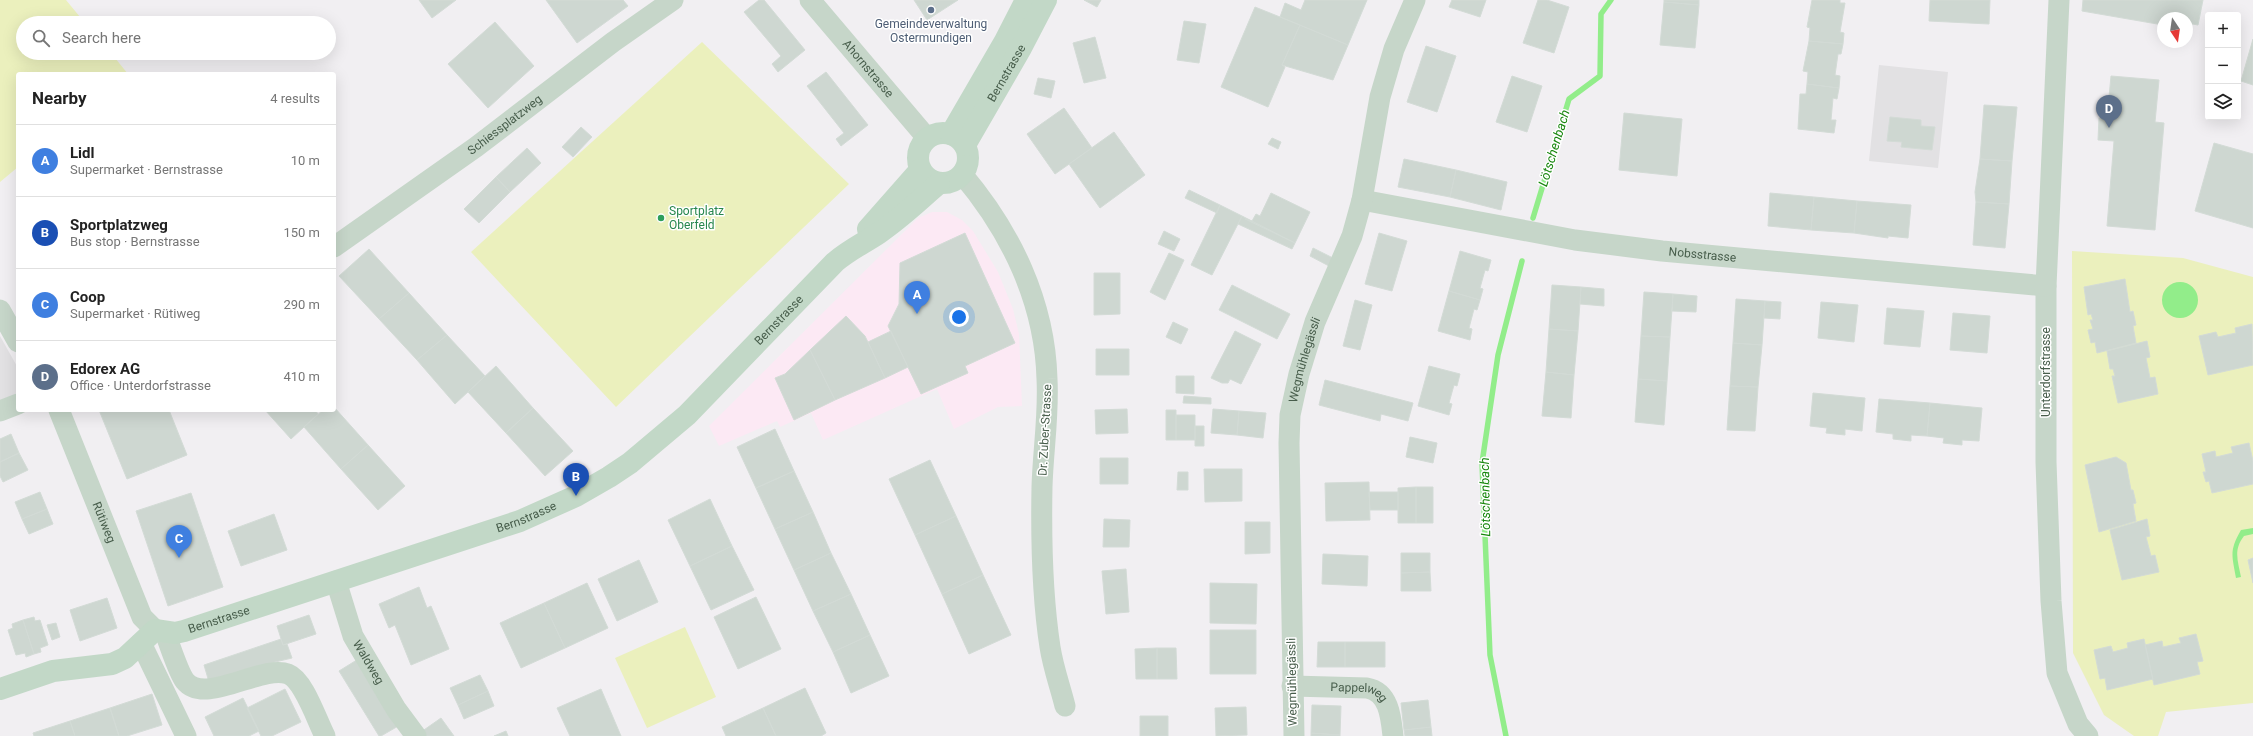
<!DOCTYPE html>
<meta charset="utf-8">
<style>
body{margin:0;font-family:Roboto,sans-serif;background:#f6f6f6;color:#222}
.controls{position:absolute;right:12px;top:12px;display:grid;overflow:hidden;border-radius:4px;box-shadow:0 4px 16px #0002}
.controls button{width:36px;height:36px;display:grid;place-items:center;padding:0;border:0;border-bottom:1px solid #e0e0e0;background:#fff;color:#222;font:20px sans-serif}
.compass{position:absolute;left:2157px;top:12px;width:36px;height:36px;border-radius:50%;background:#fff;box-shadow:0 4px 16px #0002;rotate:167deg}
.you{position:absolute;left:959px;top:317px;width:14px;height:14px;margin:-10px;border:3px solid #fff;border-radius:50%;background:#1a73e8;box-shadow:0 0 0 6px #1a73e833}
.badge{display:grid;place-items:center;width:26px;height:26px;border-radius:50%;background:#1d7a36;color:#fff;font-size:13px;font-weight:700}
.pin{position:absolute;translate:-50% -33px;filter:drop-shadow(0 1px 2px #0008)}
.pin::after{content:'';position:absolute;top:21px;width:14px;height:12px;background:inherit;clip-path:polygon(0 0,100% 0,50% 100%)}
.list{margin:0;padding:0;list-style:none}
h2{display:flex;justify-content:space-between;align-items:center;height:52px;margin:0;padding:0 16px;font-size:17px}
h2 small{font-size:13px;font-weight:400;color:#767676}
.list li{display:grid;grid-template-columns:26px 1fr auto;gap:12px;align-items:center;box-sizing:border-box;height:72px;padding:0 16px;border-top:1px solid #e0e0e0}
.list b{display:block;font-size:15px;white-space:nowrap}
.list p{margin:0;font-size:13px;white-space:nowrap;color:#767676}
.list em{font-size:13px;font-style:normal;color:#767676}
.icon{flex:none;width:22px;height:22px;fill:none;stroke:currentColor;stroke-width:2;stroke-linecap:round;stroke-linejoin:round}
.map{position:relative;flex:none;width:2253px;height:736px;overflow:hidden}
.search{position:absolute;background:#fff;box-shadow:0 4px 16px #0002;left:16px;top:16px;width:320px;height:44px;display:flex;align-items:center;gap:10px;box-sizing:border-box;padding:0 14px;border-radius:22px;color:#767676;font-size:15px}
.panel{position:absolute;background:#fff;box-shadow:0 4px 16px #0002;left:16px;top:72px;width:320px;height:340px;border-radius:4px}
.map>svg:first-child{display:block}
.commercial{fill:#fce9f4}
.education{fill:#e2e1e3}
.green{fill:#ebf0bd}
.water{fill:#92ed8a}
.lines{fill:none;stroke-linecap:round;stroke-linejoin:round}
.stream{stroke:#92ed8a;stroke-width:5.5}
.building{fill:#ced7d1;stroke:#d3dbd6}
.minor{stroke:#c6d6c9;stroke-width:21}
.secondary{stroke:#c2d8c7;stroke-width:22}
.service-dot{fill:#5c6f8a;stroke:#fff;stroke-width:1.5}
.leisure-dot{fill:#2e9e5b;stroke:#fff;stroke-width:1.5}
.labels{text-anchor:middle;dominant-baseline:central;stroke-width:3;stroke-linejoin:round;paint-order:stroke}
.service-label{font-size:12px;fill:#4e5e75;stroke:#fff}
.street-label{font-size:12px;fill:#475d4b;stroke:#fff}
.leisure-label{font-size:12px;fill:#27864d;stroke:#fff;text-anchor:start}
.water-label{font-size:13px;font-style:italic;fill:#16860c;stroke:#fff}
</style>
<div class="map">
<svg width="2253" height="736" viewBox="0 0 2253 736">
<rect width="100%" height="100%" fill="#f1eff2"/>
<path class="commercial" d="M932,212h15l15,8 11,11 25,41 15,37 6,25 3,72 -24,1 -44,22 -17,-40 -114,51 -12,-27 -31,14 -3,-6 -58,25 -10,-20 209,-208z"/>
<path class="education" d="M1879,65l69,7 -10,96 -69,-7z
M0,336l18,32v26l-18,8z"/>
<path class="green" d="M0,0h66l19,23h-62v30h88l17,21h-110v93l-18,15z
M702,42l147,142 -233,223 -145,-155z
M2072,251l111,7 70,19v426l-87,9 -8,24h-24l-30,-21 -31,-62z
M685,627l31,70 -69,31 -32,-70z"/>
<path class="water" d="M2162 300a18 18 0 1 1 36 0a18 18 0 1 1-36 0Z
M2253,528v6l-9,2c-11,14 -6,25 -3,41l-5,1c-4,-23 -7,-27 5,-48z"/>
<g class="lines">
<path class="stream" d="M1533,218l36,-119 31,-23 1,-62 10,-14
M1506,736l-16,-81 -8,-192 16,-108 24,-94"/>
</g>
<path class="building" d="M419,0h37l-24,18z
M546,0h77l5,6 -51,37z
M759,0h5l41,50 -27,22 -6,-8 9,-8 -37,-44z
M914,0h44l-31,20z
M1084,0h17l-4,7z
M1305,0h62l-19,45 -68,-28 5,-14 16,7z
M1452,0h34l-6,17 -31,-10z
M1538,0h9l22,7 -15,46 -31,-10z
M1664,0h35v5l-35,-3z
M1812,0h28v3h5l-5,29 4,1 -1,11 -34,-3 1,-13 -3,-1z
M1930,0h60l-1,24 -60,-3z
M2083,0h120l-5,25 -11,-2v-5h-24v7l-81,-14z
M1664,2l35,3 -4,43 -35,-3z
M1255,7l45,18 -18,40 3,2 -17,40 -47,-20z
M1184,21l22,3 -7,39 -22,-3z
M495,22l39,44 -46,42 -40,-44z
M1300,25l48,20 -15,35 -51,-15z
M1095,37l11,41 -22,5 -11,-40z
M2253,39v46l-12,-4z
M1809,41l34,3 -2,10h-3l-3,21 5,1 -1,12 -32,-4 1,-12 -5,-1z
M1426,46l30,10 -19,56 -30,-10z
M826,72l42,53 -27,21 -5,-7 8,-6 -37,-47z
M1512,76l30,10 -15,46 -31,-10z
M2111,76l48,4 -4,42 9,1 -9,107 -48,-4 7,-85 -16,-1 1,-22h8z
M1038,78l17,3 -4,17 -17,-4z
M1807,84l32,4 -2,11 -4,-1 -2,22h5l-2,13 -36,-4 2,-35h6z
M1984,105l33,2 -5,54 -32,-2z
M1064,108l28,40 -37,26 -28,-40z
M1624,113l58,6 -5,57 -58,-6z
M1890,117l31,3v6l14,1 -3,23 -31,-3 1,-5 -15,-1z
M581,127l11,10 -19,20 -11,-10z
M1114,132l31,43 -45,33 -31,-44z
M1272,138l9,4 -3,7 -10,-5z
M2214,143l39,11v74l-58,-17z
M527,148l14,15 -31,29 -14,-15z
M1404,159l52,11 -6,27 -52,-10z
M1980,159l32,2 -3,43 -33,-2 -1,-10z
M1456,170l51,12 -6,28 -51,-13z
M496,177l14,15 -31,31 -15,-14z
M1189,190l31,15 -3,8 -32,-15z
M1271,193l39,19 -15,31 -50,-24 7,2 4,-7 4,2z
M1770,193l44,4 -3,33 -43,-4z
M1814,197l43,4 -3,32 -43,-3z
M1857,201l54,4 -3,33 -20,-2v2l-34,-5z
M1976,202l33,2 -4,44 -32,-3z
M1220,205l22,11 -30,59 -21,-10z
M1242,216l53,27 -3,6 -54,-25z
M1164,231l16,8 -6,12 -16,-7z
M965,233l50,110 -50,23 3,7 -47,21 -33,-68 11,-22 1,-41z
M1379,233l28,8 -15,50 -27,-7z
M1313,248l20,10 -4,8 -19,-10z
M369,249l40,44 -30,26 -40,-43z
M1460,251l31,9 -3,11 -3,-1 -5,18 3,1 -3,11 -31,-9z
M1169,253l15,7 -19,40 -15,-8z
M1094,273h26v41l-26,1z
M2125,279l5,33 3,-1 3,14 -3,1 3,17 -39,10 -2,-11 -4,1 -3,-13 5,-1 -3,-9h3l-2,-6 -3,1 -4,-28z
M1232,285l58,29 -13,25 -58,-29z
M1552,285l29,2 -3,44 -29,-2z
M1581,287l23,2v17l-24,-2z
M1449,291l31,9 -3,10 -3,-1 -5,19 3,1 -2,11 -32,-9z
M1644,292l29,2 -3,43 -29,-1z
M409,293l38,42 -30,25 -38,-41z
M1673,294l24,2 -1,16 -24,-1z
M1736,299l29,2 -3,44 -29,-2z
M1355,300l17,5 -12,45 -17,-4z
M1765,301l16,1 -1,17 -16,-1z
M1821,302l37,3 -4,37 -36,-4z
M1887,308l37,3 -4,36 -36,-3z
M1953,313l37,3 -3,37 -37,-3z
M846,316l19,20 20,42 -50,22 -25,-50z
M1173,322l15,7 -7,15 -15,-7z
M2252,324l1,41 -45,10 -9,-39 17,-4 2,5 18,-4 -1,-5z
M1549,329l29,2 -4,44 -28,-3z
M891,331l17,36 -23,11 -17,-36z
M1235,331l26,13 -20,40 -11,-5 -2,4h-6l-11,-5z
M447,335l38,41 -30,28 -38,-44z
M1641,336l29,1 -3,44 -29,-2z
M2147,341l3,16 -4,1 4,20 5,-1 3,17 -40,9 -6,-27h3l-2,-7h-3l-3,-18z
M1733,343l29,2 -4,42 -28,-1z
M1096,349h33v26h-33z
M810,350l25,50 -41,20 -19,-42 10,-4z
M496,366l37,42 -27,25 -38,-41z
M1429,366l31,8 -3,12 -3,-1 -5,18 3,1 -3,11 -31,-9z
M1546,372l28,3 -3,43 -29,-2z
M1176,376h18v18l-18,-1z
M1638,379l29,2 -3,44 -29,-3z
M1325,380l88,23 -5,18 -27,-7 -1,7 -61,-16z
M1730,386l28,1 -3,44 -28,-1z
M1813,393l52,5 -3,33 -17,-2v6l-19,-2 1,-5 -17,-2z
M1184,396l27,2v6l-28,-1z
M1879,399l51,4 -3,33 -16,-1v6l-18,-2v-5l-17,-2z
M1930,403l52,5 -3,33 -17,-1v5l-19,-2 1,-5 -17,-2z
M334,407l34,38 -27,24 -37,-42 19,-17h11z
M533,408l40,43 -28,25 -39,-43z
M1127,409l1,24 -32,1 -1,-24z
M1213,409l26,2 -2,24 -26,-2z
M99,410h70l18,45 -60,24z
M265,410h50l3,4 -27,25z
M1166,410h10v30h-10z
M1239,411l27,2 -3,25 -26,-3z
M1176,415h19v25h-19z
M1195,426h9v20h-9z
M775,429l19,42 -38,17 -19,-41z
M11,434l8,19 -19,9v-23z
M1410,437l27,6 -4,20 -27,-6z
M2249,443l4,18v23l-41,9 -3,-12 -3,1 -3,-10h3l-4,-18 13,-3 1,6 17,-4 -2,-6z
M368,445l37,41 -27,24 -37,-41z
M19,453l9,17 -25,12 -3,-6v-14z
M2116,457l10,6 5,27h2l3,13 -3,1 3,17 -37,11 -14,-67z
M1100,458h28v26h-28z
M930,460l26,56 -41,19 -26,-56z
M1204,469h38v32l-37,1z
M794,471l19,41 -38,17 -19,-41z
M1178,472h10v18h-11z
M1369,482l1,38 -44,1 -1,-38z
M1416,487h17v36h-17z
M1416,487v36h-18v-35z
M40,492l7,17 -25,10 -7,-17z
M1369,492h29v18h-28z
M191,493l32,94 -55,19 -32,-95z
M710,499l22,47 -42,20 -22,-46z
M47,509l6,15 -24,10 -7,-15z
M813,512l18,41 -37,17 -19,-41z
M274,514l13,36 -46,16 -13,-35z
M956,516l27,59 -41,19 -27,-59z
M1104,519l26,1 -1,27h-26z
M2147,519l3,17 -4,1 5,19 4,-1 4,17 -37,8 -12,-50z
M1245,522h25v31l-25,1z
M732,546l22,44 -43,20 -21,-44z
M831,553l20,41 -38,17 -19,-41z
M1401,553h29v19l-29,1z
M1323,554l45,2 -1,30 -45,-2z
M2253,558v25l-5,-23z
M639,560l19,42 -41,19 -19,-42z
M1126,569l3,43 -23,2 -4,-43z
M1430,572l1,19h-30v-18z
M983,575l28,60 -42,19 -27,-60z
M587,583l21,45 -43,20 -21,-45z
M1210,583l47,1 -1,40 -46,-1z
M419,587l8,21 4,-2 18,43 -38,16 -16,-40 -6,3 -10,-24z
M851,594l19,41 -37,17 -20,-41z
M756,597l25,52 -43,20 -24,-52z
M107,598l10,30 -37,13 -10,-31z
M544,603l21,45 -44,20 -21,-45z
M309,615l7,19 -33,11 -6,-19z
M34,617l1,4 5,-1 8,25 -8,3 1,4 -7,2 -11,-34z
M23,620l11,34 -8,3 -1,-4 -9,2 -8,-25 5,-2 -1,-4z
M56,623l4,14 -8,3 -5,-15z
M1210,630h46v44h-46z
M2196,634l7,27 -6,1 3,12 -46,11 -9,-40 17,-4 1,6 18,-4 -2,-5z
M870,635l19,41 -38,17 -18,-41z
M281,639l2,6 4,-1 5,14 -42,10 -41,14 -5,-17z
M2144,639l9,40 -46,11 -2,-12 -5,1 -6,-29 17,-4 2,6 15,-4 -1,-5z
M1318,642h27v25h-28z
M1345,642h40v25h-40z
M1157,648h19l1,31h-20z
M1157,648v31h-21l-1,-30z
M360,658l40,67 -19,11h-2l-40,-65z
M480,675l8,16 -30,14 -8,-17z
M805,688l21,45 -5,3h-45l-13,-28z
M285,689l16,33 -29,14h-11l-14,-28z
M601,689l20,47h-51l-13,-28z
M488,691l6,15 -30,13 -6,-14z
M152,694l10,31 -35,11h-8l-9,-28z
M243,698l16,33 -10,5h-35l-9,-19z
M1428,700l3,27 -27,3 -3,-27z
M1312,705l29,1 -1,29 -29,-2z
M1246,707l1,28 -31,1 -1,-28z
M110,708l9,28h-44l-5,-15z
M763,708l13,28h-50l-4,-9z
M1140,716h28v20h-28z
M441,718l13,18h-30l-3,-4z
M70,721l5,15h-41l-1,-3z
M1431,727l1,9h-27l-1,-6z
M506,731l2,5h-14z
M1311,733l29,2v1h-29z"/>
<g class="lines">
<g class="minor">
<path id="s1" d="M810,0l117,138"/>
<path d="M2059,0l-13,286v176l5,139 6,72 21,51 10,12"/>
<path d="M962,174c49,58 83,128 85,205 2,36 -4,72 -5,108 -1,53 0,108 8,160 3,20 10,39 15,59"/>
<path id="s2" d="M1362,200l213,40 87,11 384,35"/>
<path id="s3" d="M334,247l142,-100 137,-105 60,-42"/>
<path d="M0,310l18,32"/>
<path id="s4" d="M59,410l83,207 13,13"/>
<path d="M0,411l18,-7"/>
<path id="s5" d="M336,581l17,55 43,73 20,27"/>
<path d="M165,633c5,12 13,39 20,48 20,25 77,-17 103,-7 16,6 29,47 37,62"/>
<path d="M141,643l45,93"/>
<path id="s6" d="M1292,686l75,2c22,4 24,29 26,48"/>
<path id="s7" d="M1294,736l-5,-293 1,-28 9,-41 16,-52 37,-86 10,-36 18,-103 14,-48 21,-49"/>
</g>
<g class="secondary">
<circle cx="943" cy="158" r="25"/>
<path d="M951,134l54,-93 21,-41"/>
<path id="s8" d="M965,145l56,-97 25,-48"/>
<path d="M868,229l52,-59"/>
<path id="s9" d="M0,689l53,-18 59,-7 13,-6 30,-28 20,3 9,-2 336,-110 56,-25 33,-19 21,-14 57,-48 148,-153c14,-12 29,-19 44,-29 22,-15 41,-33 60,-50"/>
</g>
</g>
<circle class="service-dot" cx="931" cy="10" r="4"/>
<circle class="leisure-dot" cx="661" cy="218" r="4"/>
<g class="labels">
<g class="service-label">
<text x="931" y="24">Gemeindeverwaltung<tspan x="931" dy="14">Ostermundigen</tspan></text>
</g>
<g class="street-label">
<text stroke="none"><textPath href="#s1" startOffset="90">Ahornstrasse</textPath></text>
<text stroke="none"><textPath href="#s8" startOffset="83">Bernstrasse</textPath></text>
<text stroke="none"><textPath href="#s3" startOffset="210">Schiessplatzweg</textPath></text>
<text stroke="none"><textPath href="#s2" startOffset="345">Nobsstrasse</textPath></text>
<text stroke="none"><textPath href="#s9" startOffset="885">Bernstrasse</textPath></text>
<text stroke="none"><textPath href="#s7" startOffset="378">Wegmühlegässli</textPath></text>
<text transform="translate(2046 372) rotate(-90)">Unterdorfstrasse</text>
<text transform="translate(1045 430) rotate(-87)">Dr. Zuber-Strasse</text>
<text stroke="none"><textPath href="#s9" startOffset="561">Bernstrasse</textPath></text>
<text stroke="none"><textPath href="#s4" startOffset="121">Rütiweg</textPath></text>
<text stroke="none"><textPath href="#s9" startOffset="237">Bernstrasse</textPath></text>
<text stroke="none"><textPath href="#s5" startOffset="88">Waldweg</textPath></text>
<text transform="translate(1292 682) rotate(-91)">Wegmühlegässli</text>
<text stroke="none"><textPath href="#s6" startOffset="68">Pappelweg</textPath></text>
</g>
<g class="leisure-label">
<text x="669" y="211">Sportplatz<tspan x="669" dy="14">Oberfeld</tspan></text>
</g>
<g class="water-label">
<text transform="translate(1554 148) rotate(-73)">Lötschenbach</text>
<text transform="translate(1485 497) rotate(-91)">Lötschenbach</text>
</g>
</g>
</svg>
<div class="controls">
<button>+</button>
<button>−</button>
<button><svg class="icon" aria-label="layers" viewBox="0 0 24 24"><path d="M12 4l9 5-9 5-9-5zM3 14l9 5 9-5"/></svg></button>
</div>
<svg class="compass" viewBox="-18 -18 36 36"><path d="M0-13l5 13h-10z" fill="#e53935"/><path d="M0 13l5-13h-10z" fill="#767676"/></svg>
<div class="you"></div>
<div class="pin badge" style="left:917px;top:314px;background:#3f7fe0">A</div>
<div class="pin badge" style="left:576px;top:496px;background:#1a4fb4">B</div>
<div class="pin badge" style="left:179px;top:558px;background:#3f7fe0">C</div>
<div class="pin badge" style="left:2109px;top:128px;background:#5c6f8a">D</div>
<div class="search"><svg class="icon" aria-label="search" viewBox="0 0 24 24"><circle cx="10" cy="10" r="6"/><path d="M15 15l6 6"/></svg>Search here</div>
<section class="panel">
<h2>Nearby<small>4 results</small></h2>
<ul class="list">
<li><span class="badge" style="background:#3f7fe0">A</span><div><b>Lidl</b><p>Supermarket · Bernstrasse</p></div><em>10 m</em></li>
<li><span class="badge" style="background:#1a4fb4">B</span><div><b>Sportplatzweg</b><p>Bus stop · Bernstrasse</p></div><em>150 m</em></li>
<li><span class="badge" style="background:#3f7fe0">C</span><div><b>Coop</b><p>Supermarket · Rütiweg</p></div><em>290 m</em></li>
<li><span class="badge" style="background:#5c6f8a">D</span><div><b>Edorex AG</b><p>Office · Unterdorfstrasse</p></div><em>410 m</em></li>
</ul>
</section>
</div>
